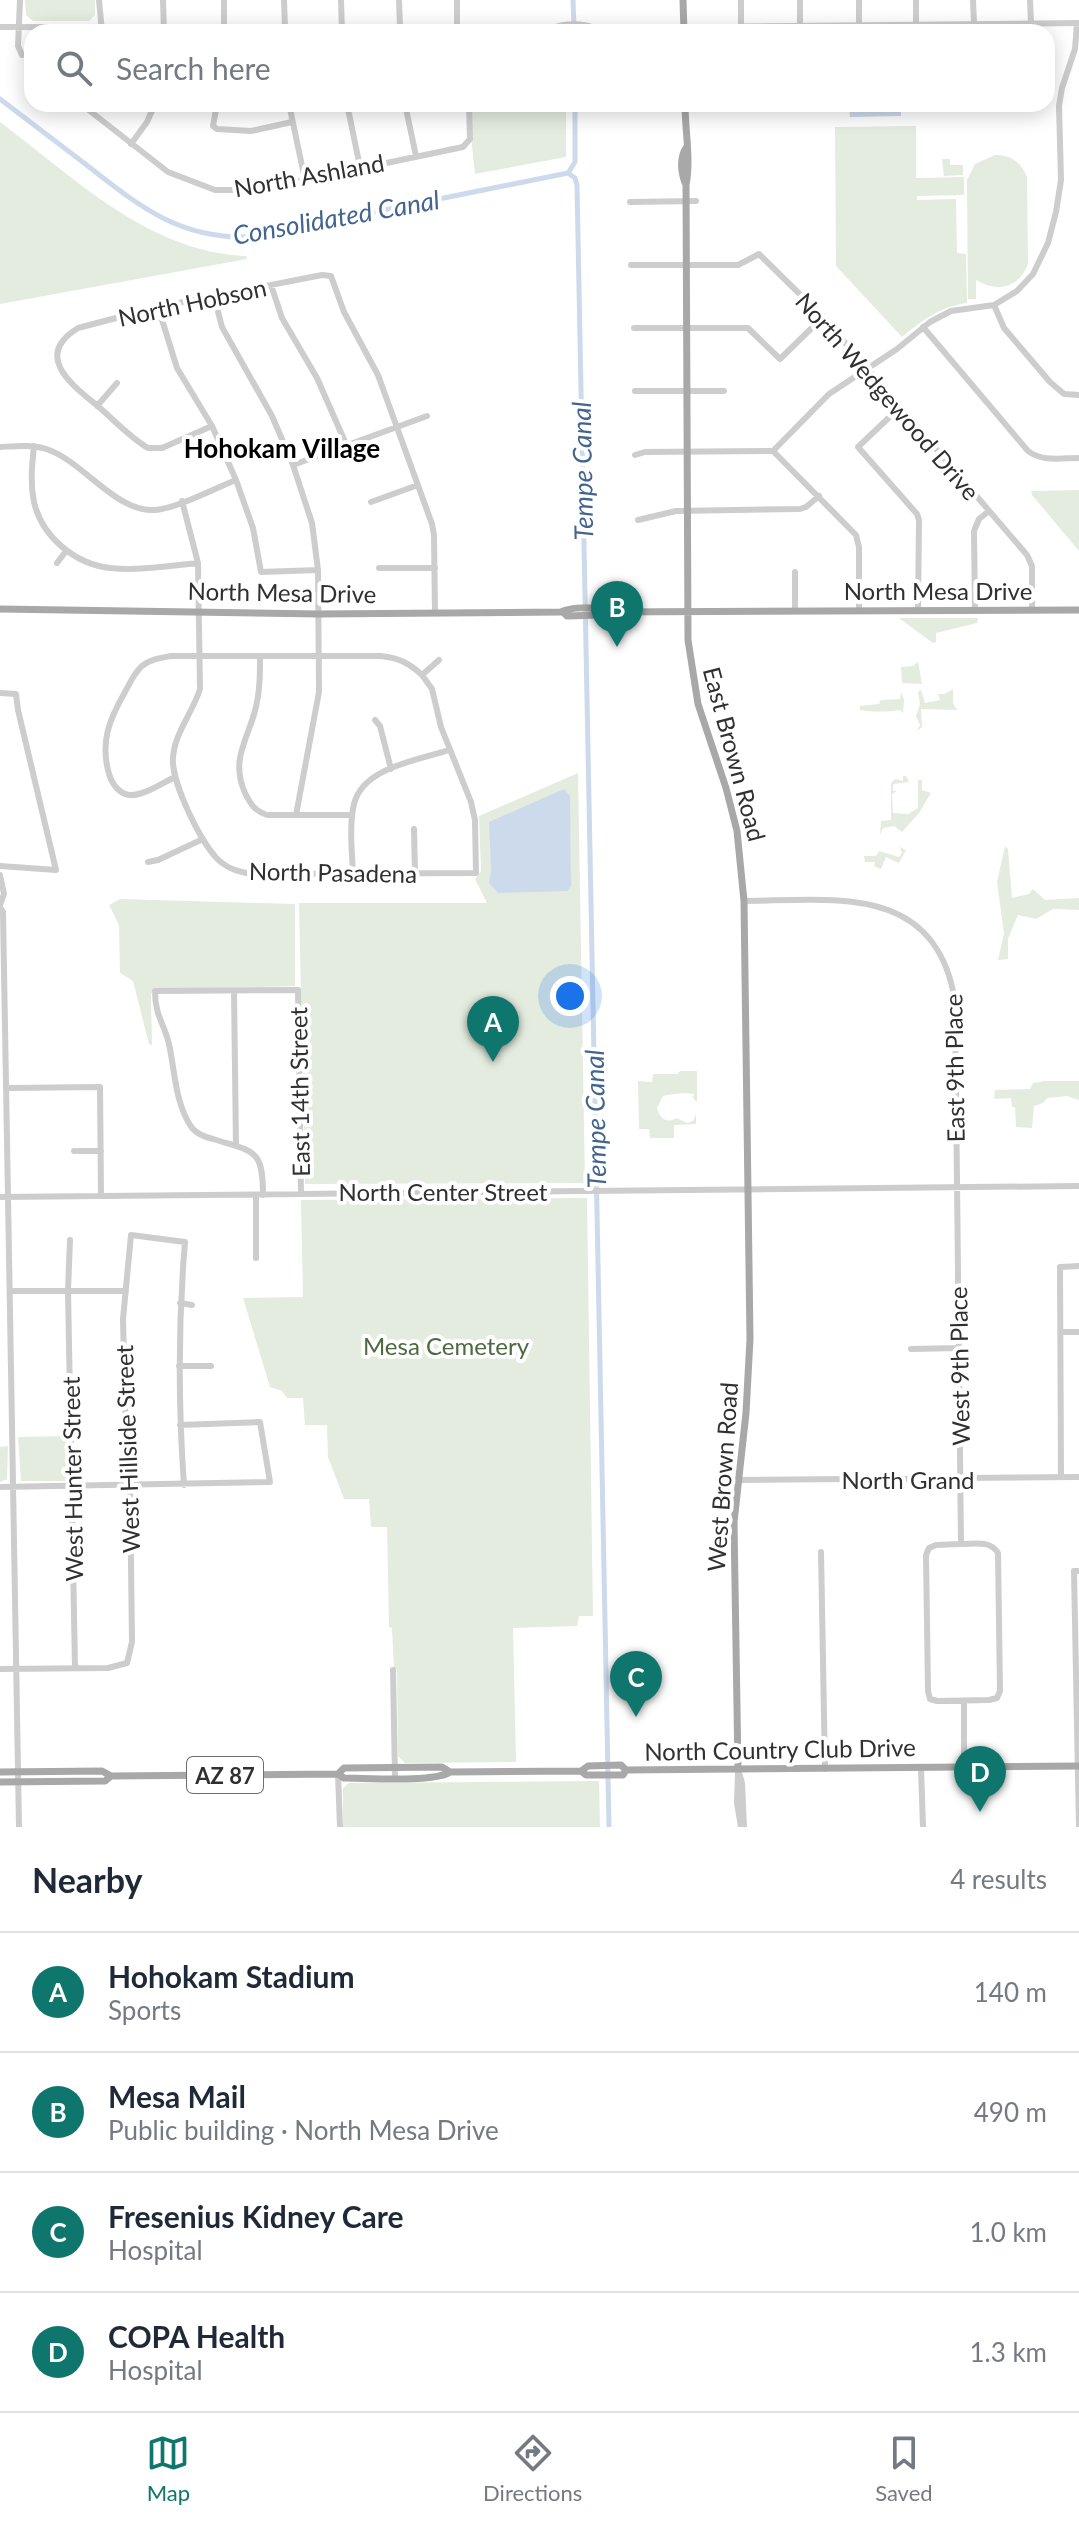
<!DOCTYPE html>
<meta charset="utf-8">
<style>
body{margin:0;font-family:Lato,sans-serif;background:#f6f6f7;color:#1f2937}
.you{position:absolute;left:570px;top:996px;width:28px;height:28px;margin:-20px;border:6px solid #fff;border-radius:50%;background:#1a73e8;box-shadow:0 0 0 12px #1a73e833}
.badge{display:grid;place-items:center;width:52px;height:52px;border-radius:50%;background:#0f766e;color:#fff;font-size:26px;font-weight:700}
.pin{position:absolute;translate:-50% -66px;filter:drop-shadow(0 2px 4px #0008)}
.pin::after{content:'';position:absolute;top:42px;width:28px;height:24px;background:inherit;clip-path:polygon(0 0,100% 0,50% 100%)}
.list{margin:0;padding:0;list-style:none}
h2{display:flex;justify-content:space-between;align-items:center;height:104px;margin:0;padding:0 32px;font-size:34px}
h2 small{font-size:26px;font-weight:400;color:#747a83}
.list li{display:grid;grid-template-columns:52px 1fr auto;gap:24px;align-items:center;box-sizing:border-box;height:120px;padding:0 32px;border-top:2px solid #e0e1e3}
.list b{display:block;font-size:30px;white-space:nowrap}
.list p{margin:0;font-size:26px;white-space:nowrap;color:#747a83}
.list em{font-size:26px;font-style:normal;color:#747a83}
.icon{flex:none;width:44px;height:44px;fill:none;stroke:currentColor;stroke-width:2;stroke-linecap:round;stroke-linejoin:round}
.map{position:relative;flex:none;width:1079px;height:1827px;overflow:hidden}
.search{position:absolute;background:#fff;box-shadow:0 4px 20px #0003;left:24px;right:24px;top:24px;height:88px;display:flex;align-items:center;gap:20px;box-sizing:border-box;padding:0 28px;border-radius:24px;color:#747a83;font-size:30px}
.sheet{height:584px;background:#fff}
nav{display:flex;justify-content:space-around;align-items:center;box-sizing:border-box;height:112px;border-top:2px solid #e0e1e3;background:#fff;font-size:22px;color:#747a83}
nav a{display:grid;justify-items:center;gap:4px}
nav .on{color:#0f766e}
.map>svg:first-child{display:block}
.green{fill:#e4ecdf}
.water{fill:#cddaeb}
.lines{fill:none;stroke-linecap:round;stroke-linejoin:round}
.canal{stroke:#cddaeb;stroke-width:5}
.minor{stroke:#cdcdcd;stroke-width:6}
.major{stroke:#a8a8a8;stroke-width:7}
.labels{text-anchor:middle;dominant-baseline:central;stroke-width:8;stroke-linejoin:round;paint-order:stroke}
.shield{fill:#fff;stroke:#6e6e6e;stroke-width:2}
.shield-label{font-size:22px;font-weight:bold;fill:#303030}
.street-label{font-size:24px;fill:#303030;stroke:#fff}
.park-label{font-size:24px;fill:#4c6a40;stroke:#fff}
.water-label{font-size:26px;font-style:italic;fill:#42648e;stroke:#fff}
.neighbourhood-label{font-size:26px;font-weight:bold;fill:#000;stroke:#fff}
</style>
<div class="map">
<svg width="1079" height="1827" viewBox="0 0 1079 1827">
<rect width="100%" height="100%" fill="#fff"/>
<path class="green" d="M25,0h70v15l-6,6h-56l-7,-6z
M472,104h94v53l-91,17 -3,-28z
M0,122c75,56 148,130 246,134l1,3 -247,45z
M916,126v52l48,-1v18l-47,1v4l39,-1 1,54 9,1 1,49c-28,4 -44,17 -65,34l-66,-71 -1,-139z
M995,155c16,0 26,7 32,22l1,87c-9,24 -31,29 -52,16v19h-8l-1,-119 8,-16z
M942,159h8v6h13v10l-19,1z
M1079,490v61l-47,-56 -1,-4z
M978,618l-1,5 -41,10v9l-3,1 -34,-25z
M918,662l4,22 -20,-1 -1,-16 12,-1z
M953,689v14l4,7 -36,-1 1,18 -5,4 3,-6 -4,-9 4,-12 -2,-12 3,-2 4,13 15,-3 -2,-6h6z
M901,692l3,8 -1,13 -3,-3c-12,2 -27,2 -40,0v-4l19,-2 2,-4 19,-1z
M578,773l7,410 -280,1 -6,-281h188l-12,-24 6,-8 -2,-55z
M903,776h3l3,6 -16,2v7h4l-5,3 1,19 15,1 10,-6v-28h4v10l9,3 -12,20 -17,19 -8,-6 -11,2 -3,7 1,-14 10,-1v-37l4,-4 8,2z
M1005,846l3,3 4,49 17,-4 4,-5 12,11 34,-2v12l-26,-1 -17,10 -18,-4 -10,24v20l-10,1 6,-26 -7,-52z
M900,847l6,3 -7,13 -13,-6 -5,12 -7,-3 1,-4h-10l-1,-6h12l3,-5 20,6 3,-4z
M120,899l175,5v82l-141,4 -3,4 1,51 -3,-1 -16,-63 -13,-8 -1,-48 -10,-20z
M680,1071h17v31l-4,-4 1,-4c-6,-2 -24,0 -31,2l-6,12c2,10 10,16 20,10l10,5 6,-2 3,-7v10l-22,1v13h-24l-1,-9h-10l-1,-48 14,1 1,-8h24z
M1044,1081h35v19l-12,-4 -20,2 -4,5 -9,3 -2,22 -16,-1 -1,-20h-3l-1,-9 -17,1 1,-9 35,-1 3,-6z
M587,1198l6,418h-14l-2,10 -64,2 3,134 -111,1 -7,-7 -1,-86 -3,-1 -2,-41 -3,-1 -2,-100h-16l-2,-28h-25l-16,-42 -1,-32h-22l-2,-27h-16l-5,-7 -12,-4 -27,-89 60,-1 -2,-97z
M67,1436l1,45h-47l-3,-44z
M8,1446l-1,33 -7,3v-35z
M599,1781l1,46h-257v-39l6,-5z"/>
<path class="water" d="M849,104h52v12l-51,1z
M564,789l6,7 1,90 -3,5 -70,2 -9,-10 2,-14 -2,-47z"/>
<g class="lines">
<path class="canal" d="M573,0l1,27
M0,99c28,21 56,43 84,64 54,42 93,76 166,74l318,-64
M568,173l7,5 2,7 32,1642
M568,173l7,-11v-58"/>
<path class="minor" d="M20,0l-2,46 4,9
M99,0l3,32
M163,0l1,32
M224,0v32
M284,0l1,28
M341,0l1,32
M399,0l1,28
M457,0v32
M741,0v26
M800,0v26
M859,0v25
M916,0v24
M973,0l1,24
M1030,0l1,23
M0,27l553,1 15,3 26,-3 485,-5
M553,28c11,-5 31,-5 41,0
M81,104l87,68 47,18h31l59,-10 158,-33 7,-8 -1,-35
M217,104l-4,22 4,3 34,2 41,-9
M289,104l16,76
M347,104l13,63
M405,104l11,52
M131,144l16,-22 8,-18
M630,202l66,-1
M631,265h107l21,-11 64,63 204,238 5,11v44
M271,285l11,33 35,60 29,66
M214,296l8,31 50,89 21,49 19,58 6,47 1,122 -23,123
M994,305l10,23 46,54 14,12 15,1
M158,307l19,61 35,58 24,54 17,48 8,44 57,-2
M923,327l105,124c14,11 33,7 51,7
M634,328h114l32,31 43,-42
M635,391h89
M97,406l20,-23
M899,408l-41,39 59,67 2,6 -1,90
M212,426l-50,22h-14c-17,-10 -32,-26 -48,-40 -25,-21 -69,-51 -22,-80l80,-21 164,-32 9,1 13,36 34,63 54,149 2,11 1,78
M34,446c-2,19 -4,37 0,56 8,35 41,62 76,66 28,3 59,-2 88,-5
M0,447c17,-1 33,-3 49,3 35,13 68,63 106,60 23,-2 58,-21 81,-30
M773,451l83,84 3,12v64
M635,455l10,-3 128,-1 56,-57 68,-45 33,-27 21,-11 43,-6 23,-14 16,-17 15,-31 8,-31 5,-32 -2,-74 3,-18 13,-39 2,-26
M293,465l134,-49
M182,501l16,62 2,126c-7,23 -26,45 -27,69 -2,24 30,91 49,105 9,7 19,9 29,11l225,-1 -1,-53 -4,-18 -30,-75 -9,-38 -10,-14 17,-15
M371,502l47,-17
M638,520l38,-9 124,-2 6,-2 13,-11
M57,563l9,-12
M379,568h56
M795,572v39
M975,610l-1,-79 5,-12 10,-8
M260,656c0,18 0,34 -4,51 -8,33 -26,52 -11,86 6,12 10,18 22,22h85
M0,693l16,1 2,16 38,160 -56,-4
M375,720l5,6 11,43
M175,777c-13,6 -31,19 -46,18 -11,-2 -17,-12 -20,-21 -9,-32 0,-54 16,-82 5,-9 9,-19 17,-26 8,-7 19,-8 29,-10h210c18,2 28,7 41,19
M414,829l1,45
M148,862l10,-2 45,-21
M353,874c-1,-23 -4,-48 1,-70 9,-37 65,-44 95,-54
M0,875l4,19 -4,11
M744,901c91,-1 192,-18 211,100l6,543
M0,907l3,5 16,915
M234,991l2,155
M7,1088l93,-1 1,108
M74,1151h27
M256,1195v63
M263,1195c0,-47 -9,-43 -50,-56 -8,-2 -16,-5 -21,-11 -17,-24 -17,-57 -23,-84 -5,-21 -14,-28 -14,-53l143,-1 3,204
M0,1197l1079,-11
M70,1240l-2,50 7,378
M10,1291h116
M180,1303l12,2
M1061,1332h18
M911,1349l48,-1
M179,1366h32
M1061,1477l-1,-210 19,-1
M737,1480l342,-3
M0,1487l270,-5 -10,-60 -80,3
M961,1544c14,0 29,-4 37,9l2,138 -3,7 -8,2 -52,1 -7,-2 -2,-8 -2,-136 3,-7 7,-3z
M821,1552l4,217
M0,1669l108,-1 19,-5 5,-21 -2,-157 -4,-44 -3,-122 8,-84 54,7c-7,83 -7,160 -1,243
M393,1670l2,108
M964,1701v66
M921,1768l2,59
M738,1769l4,14 2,44
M738,1773l-1,30 4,24
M338,1774l2,53
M1079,1827l-5,-256h5"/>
<path class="major" d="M683,0l1,32
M685,104c0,27 6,55 1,81l2,455 10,64 28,84 11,43 7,70 6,438 -4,74 -12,109 4,247
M685,183c-4,-12 -6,-24 1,-35
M0,609l319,5 242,-2c10,-5 34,-6 44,0
M563,612l4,4 33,-1 5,-3 474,-2
M581,1771l7,-5 33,-1 5,5
M0,1772l102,-1 9,5
M338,1774l6,-6 98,-1 8,5
M0,1782l105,-1 6,-5 227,-2 6,4c23,0 90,5 106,-6l131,-1 5,4h37l3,-5 453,-4"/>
</g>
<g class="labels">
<rect class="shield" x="187" y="1757" width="76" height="36" rx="6"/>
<g class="shield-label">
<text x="225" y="1775">AZ 87</text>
</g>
<g class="street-label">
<text transform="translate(309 175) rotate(-10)">North Ashland</text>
<text transform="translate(192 302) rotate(-12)">North Hobson</text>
<text transform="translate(888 396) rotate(49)">North Wedgewood Drive</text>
<text x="938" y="590">North Mesa Drive</text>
<text transform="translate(282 592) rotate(1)">North Mesa Drive</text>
<text transform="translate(735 754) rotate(75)">East Brown Road</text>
<text transform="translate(333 872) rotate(1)">North Pasadena</text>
<text transform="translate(954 1068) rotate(-91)">East 9th Place</text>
<text transform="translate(299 1092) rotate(-91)">East 14th Street</text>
<text x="443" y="1191">North Center Street</text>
<text transform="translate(959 1366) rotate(-91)">West 9th Place</text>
<text transform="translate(127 1449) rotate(-92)">West Hillside Street</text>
<text transform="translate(722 1477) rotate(-86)">West Brown Road</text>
<text transform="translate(72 1479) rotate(-91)">West Hunter Street</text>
<text x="908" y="1479">North Grand</text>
<text transform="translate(780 1749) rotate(-1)">North Country Club Drive</text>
</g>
<g class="park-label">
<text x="446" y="1345">Mesa Cemetery</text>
</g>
<g class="water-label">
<text transform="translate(336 217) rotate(-10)">Consolidated Canal</text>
<text transform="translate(582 471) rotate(-91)">Tempe Canal</text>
<text transform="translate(595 1119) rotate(-91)">Tempe Canal</text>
</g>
<g class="neighbourhood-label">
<text x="282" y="448">Hohokam Village</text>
</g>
</g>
</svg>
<div class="you"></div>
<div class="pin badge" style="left:493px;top:1062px">A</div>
<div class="pin badge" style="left:617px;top:647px">B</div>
<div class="pin badge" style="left:636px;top:1717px">C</div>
<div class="pin badge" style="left:980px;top:1812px">D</div>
<div class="search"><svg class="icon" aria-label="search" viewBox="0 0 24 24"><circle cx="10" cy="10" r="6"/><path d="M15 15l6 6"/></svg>Search here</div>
</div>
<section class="sheet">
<h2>Nearby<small>4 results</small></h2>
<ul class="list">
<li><span class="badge">A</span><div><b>Hohokam Stadium</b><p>Sports</p></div><em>140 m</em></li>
<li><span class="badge">B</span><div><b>Mesa Mail</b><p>Public building · North Mesa Drive</p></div><em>490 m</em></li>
<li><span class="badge">C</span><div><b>Fresenius Kidney Care</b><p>Hospital</p></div><em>1.0 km</em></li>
<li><span class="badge">D</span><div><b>COPA Health</b><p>Hospital</p></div><em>1.3 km</em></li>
</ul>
</section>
<nav>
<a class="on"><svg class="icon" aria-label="map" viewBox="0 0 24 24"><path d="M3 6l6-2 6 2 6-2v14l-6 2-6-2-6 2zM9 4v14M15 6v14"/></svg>Map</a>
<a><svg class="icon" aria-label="directions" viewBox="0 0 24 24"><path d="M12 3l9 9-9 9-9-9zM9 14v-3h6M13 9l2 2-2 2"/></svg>Directions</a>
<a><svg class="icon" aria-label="saved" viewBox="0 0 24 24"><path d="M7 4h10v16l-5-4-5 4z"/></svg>Saved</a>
</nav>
